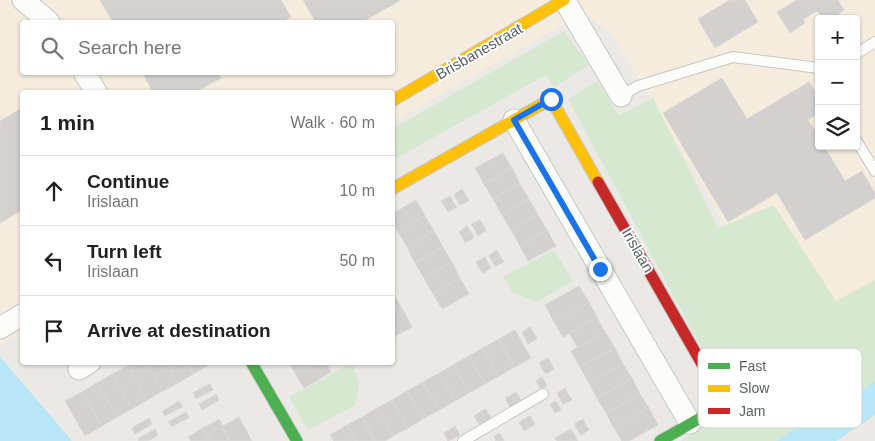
<!DOCTYPE html>
<meta charset="utf-8">
<style>
body{margin:0;font-family:Arial,sans-serif;background:#f2f2f2;color:#202124}
.controls{position:absolute;right:15px;top:15px;display:grid;overflow:hidden;border-radius:5px;box-shadow:0 1px 4px #0004}
.controls button{width:45px;height:45px;display:grid;place-items:center;padding:0;border:0;border-bottom:1px solid #e0e0e0;background:#fff;color:#202124;font:25px sans-serif}
.stop{position:absolute;width:15px;height:15px;margin:-11px;border:4px solid #1a73e8;border-radius:50%;background:#fff}
.stop.end{background:#1a73e8;border-color:#fff;box-shadow:0 1px 5px #0008}
.list{margin:0;padding:0;list-style:none}
h2{display:flex;justify-content:space-between;align-items:center;height:65px;margin:0;padding:0 20px;font-size:21px}
h2 small{font-size:16px;font-weight:400;color:#757577}
.list li{display:grid;grid-template-columns:32px 1fr auto;gap:15px;align-items:center;box-sizing:border-box;height:70px;padding:0 20px;border-top:1px solid #e0e0e0}
.list b{display:block;font-size:19px;white-space:nowrap}
.list p{margin:0;font-size:16px;white-space:nowrap;color:#757577}
.list em{font-size:16px;font-style:normal;color:#757577}
.icon{flex:none;width:28px;height:28px;fill:none;stroke:currentColor;stroke-width:2;stroke-linecap:round;stroke-linejoin:round}
.map{position:relative;flex:none;width:875px;height:441px;overflow:hidden}
.search{position:absolute;background:#fff;box-shadow:0 1px 4px #0004;left:20px;top:20px;width:375px;height:55px;display:flex;align-items:center;gap:12px;box-sizing:border-box;padding:0 18px;border-radius:5px;color:#757577;font-size:19px}
.panel{position:absolute;background:#fff;box-shadow:0 1px 4px #0004;left:20px;top:90px;width:375px;height:275px;border-radius:5px}
.map>svg:first-child{display:block}
.commercial{fill:#f6ecdd;fill-rule:evenodd}
.green{fill:#d6e8cf}
.water{fill:#b7e6f7}
.building{fill:#d3d1cf;stroke:#dad8d4}
.lines{fill:none;stroke-linecap:round;stroke-linejoin:round}
.lane-casing{stroke:#c6c7c6;stroke-width:12}
.street-casing{stroke:#c6c7c6;stroke-width:23}
.fast-casing{stroke:#c7c8c8;stroke-width:13}
.slow-casing{stroke:#c7c8c8;stroke-width:13}
.jam-casing{stroke:#c7c8c8;stroke-width:13}
.lane{stroke:#fcfcfb;stroke-width:10}
.street{stroke:#fcfcfb;stroke-width:21}
.fast{stroke:#4caf50;stroke-width:11}
.slow{stroke:#ffc107;stroke-width:11}
.jam{stroke:#c62828;stroke-width:11}
.route{stroke:#1a73e8;stroke-width:6}
.labels{text-anchor:middle;dominant-baseline:central;stroke-width:4;stroke-linejoin:round;paint-order:stroke}
.street-label{font-size:15px;fill:#5b6064;stroke:#fff}
.key{fill:#fff;stroke:#cecfd0;stroke-width:1}
.key-label{font-size:14px;fill:#5b6064}
</style>
<div class="map">
<svg width="875" height="441" viewBox="0 0 875 441">
<rect width="100%" height="100%" fill="#ebe9e5"/>
<path class="commercial" d="M0,0h875v317l-71,41 -193,-325 -27,-20 -191,109 -1,-30h-370v240l-22,13zM819,19h37v127h-37zM22,22h370v50h-370z"/>
<path class="green" d="M564,31l25,34 -35,22 -8,-12 -153,85 -1,-31z
M597,81l22,35 34,-18 65,130 56,-23 62,96 39,-21v102l-99,59h-96l54,-33 -166,-309z
M554,250l19,31 -36,21 -24,-9 -10,-16z
M352,363l7,20 -4,22 -47,25 -19,-33z"/>
<path class="water" d="M0,356l2,3 70,82h-72z
M875,382v33l-39,26h-60z"/>
<path class="building" d="M100,0h181l10,17 -10,5h-168z
M303,0h98l-39,22h-46z
M730,0h15l13,22 -43,26 -17,-29z
M797,0h41l6,10 -6,4 1,5h-14l-8,-8 -14,8 2,4 -15,10 -13,-21z
M142,72h75l4,6 -26,14h-42z
M722,78l25,41 62,-37 10,16v15l-11,7 11,17v9h5l21,35 17,-10 13,22v5l-70,42 -28,-47 -49,29 -65,-109z
M22,108v102l-22,13v-102z
M503,153l9,15 -28,16 -9,-16z
M512,168l8,16 -27,15 -9,-15z
M520,184l9,15 -27,16 -9,-16z
M462,189l4,6 -9,5 -3,-6z
M466,195l3,6 -9,4 -3,-5z
M450,196l3,6 -8,4 -4,-5z
M529,199l9,16 -27,15 -9,-15z
M416,200l9,16 -27,16 -6,-10v-8z
M453,202l4,5 -9,5 -3,-6z
M538,215l9,15 -27,16 -9,-16z
M425,216l9,15 -27,16 -9,-15z
M480,220l3,5 -8,5 -4,-6z
M483,225l3,6 -8,5 -3,-6z
M467,226l4,6 -9,5 -3,-5z
M547,230l9,16 -28,15 -8,-15z
M434,231l9,16 -28,16 -8,-16z
M471,232l3,6 -9,5 -3,-6z
M443,247l9,15 -28,16 -9,-15z
M497,250l3,6 -8,5 -3,-6z
M500,256l4,6 -9,4 -3,-5z
M485,257l3,6 -9,5 -3,-6z
M452,262l8,16 -27,16 -9,-16z
M488,263l3,5 -8,5 -4,-5z
M460,278l9,16 -27,15 -9,-15z
M579,286l10,16 -35,20 -9,-17z
M395,296l9,16 -12,6v-21z
M589,302l8,15 -34,20 -9,-15z
M404,312l8,15 -20,11v-20z
M597,317l8,15 -27,16 -9,-15z
M530,327l4,6 -9,5 -3,-6z
M515,330l16,28 -16,9 -16,-28z
M605,332l10,16 -35,19 -9,-16z
M534,333l3,6 -9,5 -3,-6z
M499,339l16,28 -16,9 -16,-28z
M483,348l16,28 -14,8 -16,-28z
M615,348l8,16 -34,19 -9,-16z
M469,356l16,28 -16,9 -16,-28z
M548,358l3,5 -9,5 -3,-5z
M133,362h13l17,29 -16,9 -19,-34z
M146,362h20l12,21 -15,8z
M166,362h20l7,12 -15,9z
M186,362h22l1,3 -16,9z
M289,362h23l-17,11z
M312,362h14l5,10 -27,16 -9,-15z
M551,363l3,6 -8,5 -4,-6z
M623,364l9,14 -35,20 -8,-15z
M453,365l16,28 -14,8 -16,-28z
M128,366l19,34 -15,9 -20,-35z
M439,373l16,28 -16,9 -16,-28z
M112,374l20,35 -15,8 -20,-34z
M542,377l5,9 -6,3 -5,-8z
M632,378l8,16 -34,19 -9,-15z
M423,382l16,28 -16,9 -16,-28z
M97,383l20,34 -15,9 -20,-34z
M210,384l3,6 -8,4 -4,-6z
M201,388l4,6 -9,5 -3,-6z
M565,388l3,6 -8,5 -3,-6z
M407,391l16,28 -15,9 -16,-28z
M82,392l20,34 -17,10 -20,-35z
M516,392l5,8 -5,3 -5,-8z
M216,394l3,6 -8,5 -3,-6z
M568,394l4,6 -9,4 -3,-5z
M640,394l9,14 -35,20 -8,-15z
M511,395l5,8 -6,4 -5,-9z
M208,399l3,6 -9,5 -3,-6z
M392,400l16,28 -15,8 -16,-28z
M179,401l4,6 -9,4 -3,-5z
M556,401l5,9 -6,3 -5,-9z
M171,406l3,5 -9,5 -3,-5z
M377,408l16,28 -8,5h-10l-13,-24z
M649,408l9,17 -29,16h-7l-8,-13z
M486,409l5,9 -6,3 -5,-9z
M186,412l3,6 -9,4 -3,-5z
M480,412l5,9 -6,3 -5,-8z
M530,416l5,8 -6,4 -5,-9z
M177,417l3,5 -8,5 -4,-5z
M239,417l13,24h-22l-12,-21 1,-1 4,7z
M362,417l13,24h-19l-9,-16z
M149,418l3,6 -8,5 -4,-6z
M524,419l5,9 -5,3 -5,-9z
M583,419l3,6 -9,4 -3,-5z
M218,420l12,21h-19l-8,-13z
M140,423l4,6 -9,5 -3,-6z
M347,425l9,16h-22l-4,-6z
M586,425l3,5 -8,5 -4,-6z
M455,426l5,9 -6,3 -5,-8z
M203,428l8,13h-20l-3,-4z
M155,429l3,6 -8,5 -4,-6z
M571,429l7,12h-21l-2,-3z
M449,430l5,8 -6,3 -4,-8z
M500,433l4,8h-8l-2,-5z
M146,434l4,6 -11,1 -1,-2z"/>
<g class="lines">
<g class="lane-casing">
<path id="lane" d="M856,54l19,-12
M621,96l17,-10 95,-29 86,11
M856,140l19,31
M463,441l80,-47"/>
</g>
<g class="street-casing">
<path id="street" d="M23,0l26,22
M565,1l56,95
M84,72l12,20
M514,120l176,303
M0,328l22,-13
M79,369l11,-7"/>
</g>
<g class="fast-casing">
<path id="fast" d="M251,362l46,79
M660,441l65,-37 -15,-26"/>
</g>
<g class="slow-casing">
<path id="slow" d="M392,101l172,-101
M392,189l159,-90 47,83"/>
</g>
<g class="jam-casing">
<path id="jam" d="M598,182l112,196"/>
</g>
<use href="#lane" class="lane"/>
<use href="#street" class="street"/>
<use href="#fast" class="fast"/>
<use href="#slow" class="slow"/>
<use href="#jam" class="jam"/>
</g>
<g class="lines">
<path class="route" d="M551,99l-37,21 86,149"/>
</g>
<g class="labels">
<g class="street-label">
<text transform="translate(479 51) rotate(-30)">Brisbanestraat</text>
<text transform="translate(638 250) rotate(60)">Irislaan</text>
</g>
</g>
<rect x="698" y="348" width="164" height="80" rx="8" class="key"/>
<rect x="708" y="363" width="22" height="6" fill="#4caf50"/>
<rect x="708" y="385" width="22" height="7" fill="#ffc107"/>
<rect x="708" y="408" width="22" height="6" fill="#c62828"/>
<g class="key-label">
<text x="739" y="371">Fast</text>
<text x="739" y="393">Slow</text>
<text x="739" y="416">Jam</text>
</g>
</svg>
<div class="controls">
<button>+</button>
<button>−</button>
<button><svg class="icon" aria-label="layers" viewBox="0 0 24 24"><path d="M12 4l9 5-9 5-9-5zM3 14l9 5 9-5"/></svg></button>
</div>
<div class="stop" style="left:551px;top:99px"></div>
<div class="stop end" style="left:600px;top:269px"></div>
<div class="search"><svg class="icon" aria-label="search" viewBox="0 0 24 24"><circle cx="10" cy="10" r="6"/><path d="M15 15l6 6"/></svg>Search here</div>
<section class="panel">
<h2>1 min<small>Walk · 60 m</small></h2>
<ul class="list">
<li><svg class="icon" aria-label="ahead" viewBox="0 0 24 24"><path d="M12 20V5M6 11l6-6 6 6"/></svg><div><b>Continue</b><p>Irislaan</p></div><em>10 m</em></li>
<li><svg class="icon" aria-label="left" viewBox="0 0 24 24"><path d="M17 20v-9H6M10 6l-5 5 5 5"/></svg><div><b>Turn left</b><p>Irislaan</p></div><em>50 m</em></li>
<li><svg class="icon" aria-label="arrive" viewBox="0 0 24 24"><path d="M6 21V4h12l-3 4 3 4H6"/></svg><div><b>Arrive at destination</b></div></li>
</ul>
</section>
</div>
